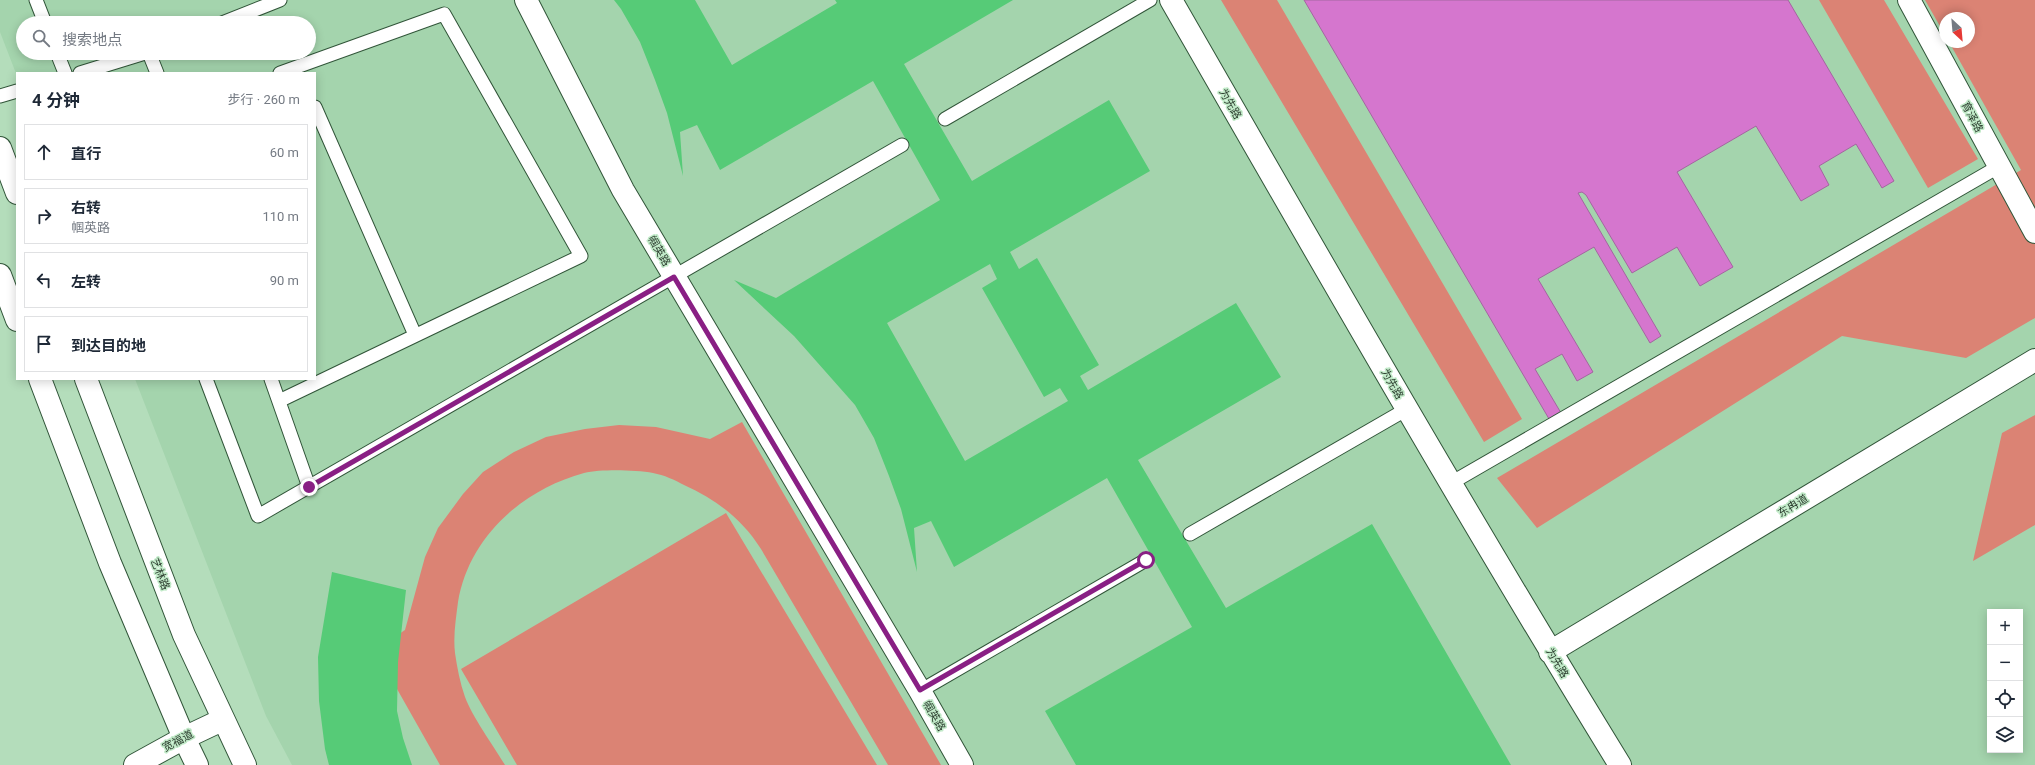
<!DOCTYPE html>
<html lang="zh">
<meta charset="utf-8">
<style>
body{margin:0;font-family:Roboto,"Noto Sans SC",sans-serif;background:#f2f2f3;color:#1f2937}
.controls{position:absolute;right:12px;bottom:12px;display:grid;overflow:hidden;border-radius:0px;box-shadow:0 2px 10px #0003}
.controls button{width:36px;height:36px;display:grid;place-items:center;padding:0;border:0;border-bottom:1px solid #e0e1e3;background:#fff;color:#1f2937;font:20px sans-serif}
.compass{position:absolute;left:1939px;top:12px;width:36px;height:36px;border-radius:50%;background:#fff;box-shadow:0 2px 10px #0003;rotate:154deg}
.stop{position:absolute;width:12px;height:12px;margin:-9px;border:3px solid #891f84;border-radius:50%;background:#fff}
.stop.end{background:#891f84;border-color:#fff;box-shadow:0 1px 4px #0008}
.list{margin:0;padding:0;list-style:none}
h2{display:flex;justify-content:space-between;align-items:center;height:52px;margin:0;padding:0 16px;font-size:17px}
h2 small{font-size:13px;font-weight:400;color:#747a83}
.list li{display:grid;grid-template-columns:26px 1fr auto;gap:12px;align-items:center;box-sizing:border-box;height:56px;margin:0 8px 8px;padding:0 8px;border:1px solid #e0e1e3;border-radius:0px}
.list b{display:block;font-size:15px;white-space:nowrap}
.list p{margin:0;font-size:13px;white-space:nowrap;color:#747a83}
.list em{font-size:13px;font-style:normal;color:#747a83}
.icon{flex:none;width:22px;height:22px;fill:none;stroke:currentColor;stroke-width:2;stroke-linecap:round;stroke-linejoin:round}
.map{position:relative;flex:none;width:2035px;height:765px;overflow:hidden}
.search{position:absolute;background:#fff;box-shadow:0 2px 10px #0003;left:16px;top:16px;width:300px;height:44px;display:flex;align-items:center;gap:10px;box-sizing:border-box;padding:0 14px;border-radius:22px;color:#747a83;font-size:15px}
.panel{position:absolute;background:#fff;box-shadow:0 2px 10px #0003;left:16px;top:72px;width:300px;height:308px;border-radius:0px}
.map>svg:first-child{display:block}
.built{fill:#a4d4ad;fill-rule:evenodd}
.green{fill:#db8374}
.water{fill:#d576ce;stroke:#a3669f}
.building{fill:#56cb77;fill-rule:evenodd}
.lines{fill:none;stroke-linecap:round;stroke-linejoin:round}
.lane-casing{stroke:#315539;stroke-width:15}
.street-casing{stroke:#315539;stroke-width:24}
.secondary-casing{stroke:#315539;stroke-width:24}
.lane{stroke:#fff;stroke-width:13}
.street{stroke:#fff;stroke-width:22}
.secondary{stroke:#fff;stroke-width:22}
.route{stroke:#891f84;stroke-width:5}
.labels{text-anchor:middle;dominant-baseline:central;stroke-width:3;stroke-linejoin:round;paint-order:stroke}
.street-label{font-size:11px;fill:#2f4032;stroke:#c1eac8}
</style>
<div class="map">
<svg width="2035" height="765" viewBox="0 0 2035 765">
<rect width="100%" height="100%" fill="#b4ddbb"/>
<path class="built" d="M0,0h2035v765h-1743l-26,-49 -131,-337h180v-306h-298v3l-17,-44zM1945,18h24v24h-24zM23,23h286v30h-286zM1990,612h30v138h-30z"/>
<path class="green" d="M1221,0h56l245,419 -38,23z
M1819,0h65l94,159 -50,29z
M1925,0h110v318l-69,40 -124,-22 -305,192 -40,-50 524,-308 -72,-128h20v-24h-24v17z
M2035,415v110l-62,36 29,-128z
M742,422l199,343h-53l-127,-216c-19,-30 -44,-49 -77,-64 -9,-5 -20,-10 -31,-12 -18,-3 -51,-4 -69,0 -62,17 -115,64 -126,129 -2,16 -5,34 -3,51 2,14 5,30 10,44 8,21 28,48 40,68h-65l-65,-115 30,-20 20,-73 13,-29 25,-34 20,-22 31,-20 32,-15 39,-8 34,-4 37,2 54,12z
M726,513l151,252h-360l-56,-96z"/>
<path class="water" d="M1304,0h484l106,181 -12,7 -26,-44 -37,22 10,19 -28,16 -45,-75 -79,46 56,95 -33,19 -23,-39 -45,26 -46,-78 -4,-3 -4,1 83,143 -11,7 -56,-96 -56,32 55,93 -16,9 -15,-27 -27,15 29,49 -12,6z"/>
<path class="building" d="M614,0h81l37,65 105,-62 -2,-3h178l-109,64 68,117 137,-81 41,71 -140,81 9,17 18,-11 62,107 -19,11 8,14 148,-87 45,74 -143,83 88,148 146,-84 139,241h-435l-31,-54 147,-84 -85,-149 -153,89 -23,-46 -17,7 3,44 -16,-63 -12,-33 -15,-38 -19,-33 -61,-69 -60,-56 42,18 164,-98 -67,-119 -153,89 -23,-45 -17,7 3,44 -16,-63 -12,-33 -15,-38 -19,-33zM990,264l7,15 -15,9 62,109 16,-9 8,13 -103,60 -78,-138z
M332,572l74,18 -8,72 -1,49 6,27 9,27h-83l-4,-16 -6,-48 -1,-44z"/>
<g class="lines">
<g class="lane-casing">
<path id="lane" d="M36,0l9,23
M222,23l58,-23
M57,53l8,20
M149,53l8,20
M80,73l65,-20
M0,96l17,-5
M315,107l100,228
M945,119l205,-119
M206,379l52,137 644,-371
M271,379l38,108
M279,401l302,-145 -137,-242 -164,59
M1451,483l547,-316
M1190,534l217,-125
M920,691l226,-131"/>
</g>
<g class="street-casing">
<path id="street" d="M526,0l97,190 297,501 42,74
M1909,0l126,232
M135,765l49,-27 38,-18"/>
</g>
<g class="secondary-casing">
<path id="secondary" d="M1171,0c147,256 294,513 449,765
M0,148l17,45
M0,275l17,45
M40,379l70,184 74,175 13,27
M86,379l98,256 61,130
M1550,652l485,-292"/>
</g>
<use href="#lane" class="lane"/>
<use href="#street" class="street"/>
<use href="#secondary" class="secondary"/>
</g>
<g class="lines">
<path class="route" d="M309,487l365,-210 246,413 226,-130"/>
</g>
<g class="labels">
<g class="street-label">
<text transform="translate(1230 104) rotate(60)">为先路</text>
<text transform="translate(1972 117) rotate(62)">育泽路</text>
<text transform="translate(659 251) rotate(60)">帼英路</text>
<text transform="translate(1392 384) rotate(60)">为先路</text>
<text transform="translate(1793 506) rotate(-31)">东冉道</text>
<text transform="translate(160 574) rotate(68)">艺林路</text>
<text transform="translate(1557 663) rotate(59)">为先路</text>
<text transform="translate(934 716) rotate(60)">帼英路</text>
<text transform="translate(178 741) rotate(-28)">宽福道</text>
</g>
</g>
</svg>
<div class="controls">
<button>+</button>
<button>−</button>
<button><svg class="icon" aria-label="locate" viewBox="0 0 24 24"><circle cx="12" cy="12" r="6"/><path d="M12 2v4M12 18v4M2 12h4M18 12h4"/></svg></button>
<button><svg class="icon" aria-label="layers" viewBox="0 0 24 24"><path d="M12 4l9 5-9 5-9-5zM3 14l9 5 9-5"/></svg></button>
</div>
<svg class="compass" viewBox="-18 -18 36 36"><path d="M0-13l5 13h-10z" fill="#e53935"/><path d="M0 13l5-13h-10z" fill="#747a83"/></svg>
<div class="stop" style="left:1146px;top:560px"></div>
<div class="stop end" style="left:309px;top:487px"></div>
<div class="search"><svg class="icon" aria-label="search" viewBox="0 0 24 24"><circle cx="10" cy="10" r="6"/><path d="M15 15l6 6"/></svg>搜索地点</div>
<section class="panel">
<h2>4 分钟<small>步行 · 260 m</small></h2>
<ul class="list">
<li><svg class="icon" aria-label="ahead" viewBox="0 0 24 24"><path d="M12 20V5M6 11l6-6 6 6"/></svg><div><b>直行</b></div><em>60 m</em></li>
<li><svg class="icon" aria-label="right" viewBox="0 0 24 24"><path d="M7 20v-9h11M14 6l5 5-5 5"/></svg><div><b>右转</b><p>帼英路</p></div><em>110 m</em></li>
<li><svg class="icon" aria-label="left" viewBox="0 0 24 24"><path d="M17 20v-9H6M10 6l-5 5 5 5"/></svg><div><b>左转</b></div><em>90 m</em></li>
<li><svg class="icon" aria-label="arrive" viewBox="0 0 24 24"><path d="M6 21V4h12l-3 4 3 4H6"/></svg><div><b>到达目的地</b></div></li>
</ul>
</section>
</div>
